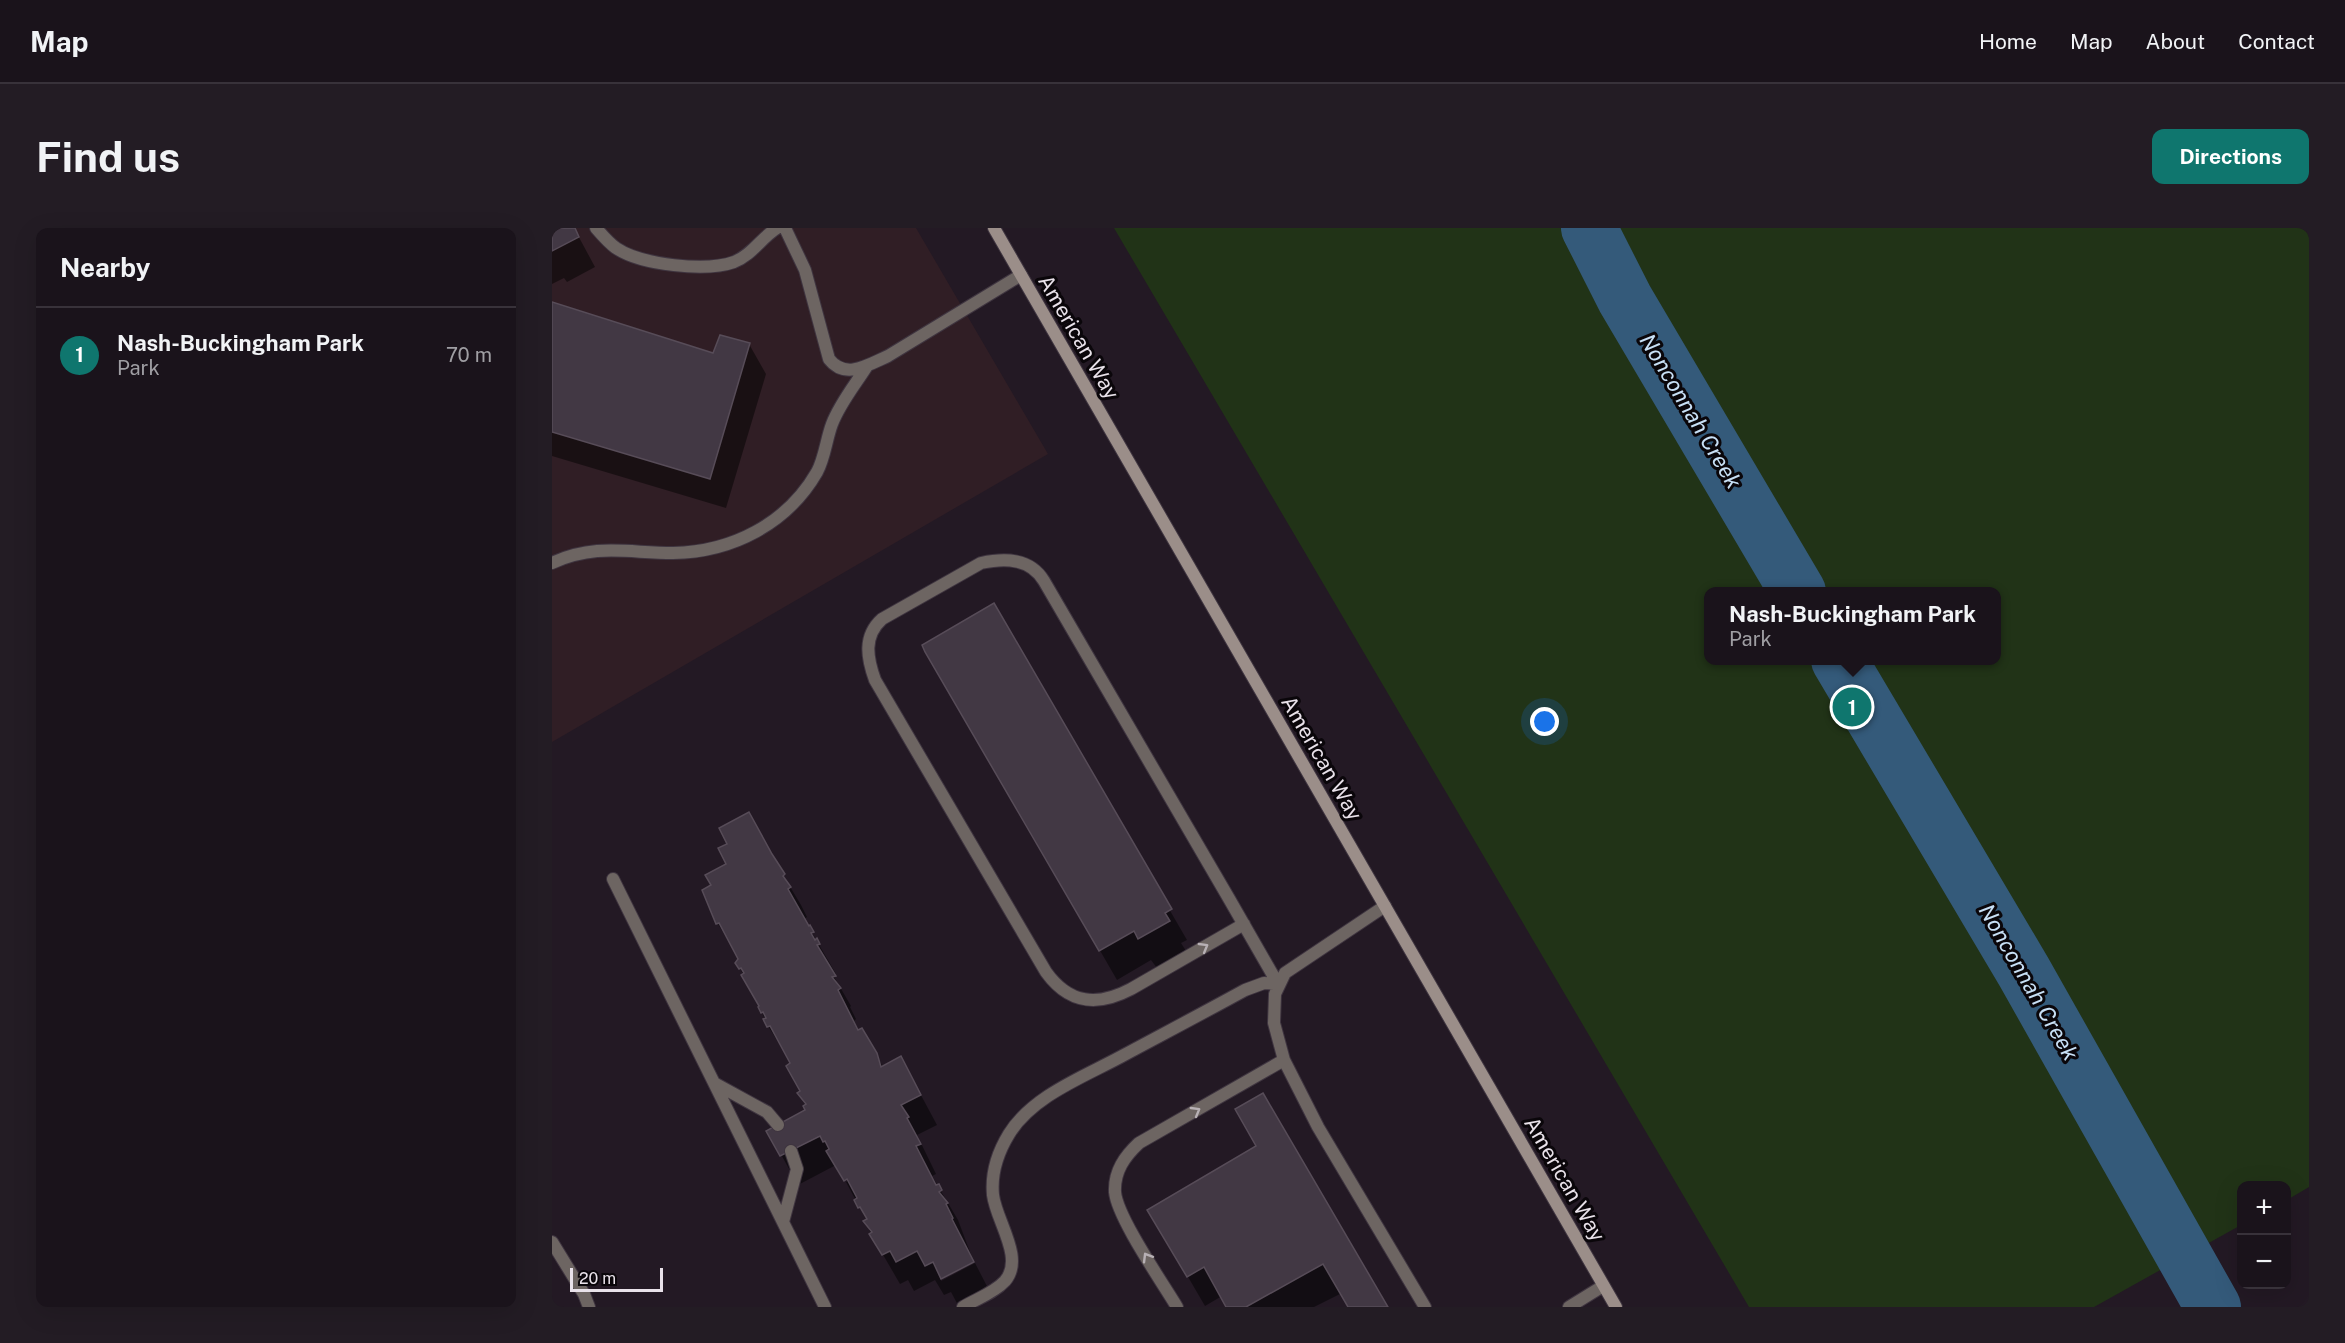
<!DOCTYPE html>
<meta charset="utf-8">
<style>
body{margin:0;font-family:"Public Sans",sans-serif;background:#231c24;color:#f1f3f6}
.controls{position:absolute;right:18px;bottom:18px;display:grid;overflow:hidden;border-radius:12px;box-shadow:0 6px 24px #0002}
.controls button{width:54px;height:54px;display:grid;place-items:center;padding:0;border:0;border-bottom:2px solid #38323a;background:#1a131b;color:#f1f3f6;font:30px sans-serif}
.scale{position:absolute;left:18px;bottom:15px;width:93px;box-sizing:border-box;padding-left:6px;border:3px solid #e9e2ea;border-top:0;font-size:16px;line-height:21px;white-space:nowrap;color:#e9e2ea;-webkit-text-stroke:4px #0a060a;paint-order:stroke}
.you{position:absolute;left:993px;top:494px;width:21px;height:21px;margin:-15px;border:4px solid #fff;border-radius:50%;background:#1a73e8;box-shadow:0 0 0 9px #1a73e833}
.badge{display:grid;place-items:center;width:39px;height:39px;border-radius:50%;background:#0f766e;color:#fff;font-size:20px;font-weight:700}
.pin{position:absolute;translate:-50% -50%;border:3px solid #fff;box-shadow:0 2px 6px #0006}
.popup{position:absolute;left:1152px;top:359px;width:297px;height:78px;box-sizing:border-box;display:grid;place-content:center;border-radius:12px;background:#1a131b;filter:drop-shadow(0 2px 4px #0005);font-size:20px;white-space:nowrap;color:#9f9ea3}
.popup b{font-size:22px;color:#f1f3f6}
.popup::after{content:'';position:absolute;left:50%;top:100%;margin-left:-12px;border:12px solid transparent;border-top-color:#1a131b}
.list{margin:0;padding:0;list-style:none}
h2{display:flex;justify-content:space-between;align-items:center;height:78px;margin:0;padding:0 24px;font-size:26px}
h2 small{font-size:20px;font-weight:400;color:#9f9ea3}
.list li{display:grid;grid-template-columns:39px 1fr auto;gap:18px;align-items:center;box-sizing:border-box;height:96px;padding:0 24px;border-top:2px solid #38323a}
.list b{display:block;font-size:22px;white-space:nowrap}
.list p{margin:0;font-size:20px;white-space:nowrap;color:#9f9ea3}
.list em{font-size:20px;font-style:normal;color:#9f9ea3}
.map{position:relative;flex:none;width:1757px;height:1079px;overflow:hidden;border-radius:12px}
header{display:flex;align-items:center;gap:36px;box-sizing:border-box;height:84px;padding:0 30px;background:#1a131b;border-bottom:2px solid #38323a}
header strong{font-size:28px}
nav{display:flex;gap:33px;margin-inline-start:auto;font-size:21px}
.intro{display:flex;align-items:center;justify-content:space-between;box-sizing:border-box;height:144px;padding:0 36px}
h1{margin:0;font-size:42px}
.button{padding:15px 27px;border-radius:12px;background:#0f766e;color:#fff;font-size:21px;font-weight:700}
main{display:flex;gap:36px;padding:0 36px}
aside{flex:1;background:#1a131b;border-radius:12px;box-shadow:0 6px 24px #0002}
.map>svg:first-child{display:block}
.education{fill:#301e25}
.green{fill:#213317;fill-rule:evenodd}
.shadow{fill:#0007}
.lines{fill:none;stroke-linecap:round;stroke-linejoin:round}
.river{stroke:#345a7a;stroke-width:56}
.building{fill:#423844;stroke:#574c58;stroke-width:1.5}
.lane-casing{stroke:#3f3540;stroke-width:14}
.secondary-casing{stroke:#3f3540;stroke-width:14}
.lane{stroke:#6d6562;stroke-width:12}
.secondary{stroke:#9b8e89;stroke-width:12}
.oneway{stroke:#b7b0b4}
.labels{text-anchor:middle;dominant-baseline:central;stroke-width:6;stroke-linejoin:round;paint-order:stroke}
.street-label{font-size:21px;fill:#e9e2ea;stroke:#0a060a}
.water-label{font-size:22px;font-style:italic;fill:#c8e0f6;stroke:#0a060a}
</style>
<header>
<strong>Map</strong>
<nav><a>Home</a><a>Map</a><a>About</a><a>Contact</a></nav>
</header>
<div class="intro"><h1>Find us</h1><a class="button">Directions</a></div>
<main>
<aside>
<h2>Nearby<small></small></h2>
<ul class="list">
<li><span class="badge">1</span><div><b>Nash-Buckingham Park</b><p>Park</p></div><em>70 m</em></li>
</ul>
</aside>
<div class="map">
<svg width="1757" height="1079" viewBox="0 0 1757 1079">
<rect width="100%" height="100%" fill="#231924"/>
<path class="education" d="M0,0h364l132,226 -496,288z"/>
<path class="green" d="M562,0h1195v959l-22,13 -1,-14h-44l-1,39 -147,82h-345zM1156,364h288v68h-288z"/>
<path class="shadow" d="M0,0h22l21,39 -28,15 -3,-4 -12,6z
M0,75l162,52 35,-11 17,30 -40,134 -174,-52z
M441,377l194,335 -6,3 5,8 -29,17 -6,-8 -34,20 -190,-329z
M225,637l24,40 6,12 -3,2 32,55 -3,1 18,31 -1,1 6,12 -2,2 5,10 3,-1 21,37 18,-9 36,67 -20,10 19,39 -4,2 26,44 15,40 -32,17v4l34,-18 15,29 -31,15 -8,-15 -7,3 -9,-15 -21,11 -6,-11 -8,4 -29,-50 -5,-12 1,-1 -21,-39 8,-6 -18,-11 -38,20 -30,-54 39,-20 -1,-5 -7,-12 2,-2 -9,-28 -24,-38 -8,-18 1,-1 -24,-44 3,-3 -22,-36 -14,-34z
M706,919l128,160h-36l-8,-14 -28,14h-86l-6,-11 -17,10 -56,-96z"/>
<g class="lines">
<path class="river" d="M1037,0l36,71 173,293
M1287,432l185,312 189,335"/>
</g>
<path class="building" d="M0,0h23l4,9 -27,14z
M0,74l161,51 7,-18 30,8 -40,136 -158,-47z
M442,375l178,306 -7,4 5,8 -32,18 -4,-8 -35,20 -174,-299 -3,-7z
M197,584l23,42 13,20 -2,2 8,11 -3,2 21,37 1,-1 4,7 -3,1 4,7 2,-2 3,6 -3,1 19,31 -4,1 9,11 -3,2 20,40 4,-2 15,25 4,14 20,-11 20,39 -20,10 8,12 -2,1 14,26 -5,2 20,39 3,-1 3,6 -3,2 9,11 -2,1 7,14 -1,1 22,43 -33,17 -8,-17 -8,4 -8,-15 -21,11 -6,-11 -8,4 -13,-21 3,-2 -9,-11 4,-2 -7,-12 -2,1 -4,-8 3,-2 -10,-19 -3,2 -18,-30 3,-2 -4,-8 -2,1 -3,-6 -40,20 -14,-25 39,-21 -2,-4 3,-2 -9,-11 3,-2 -14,-25 4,-3 -20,-37 -3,1 -4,-8 3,-1 -3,-6 -2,1 -3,-6 1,-1 -18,-31 3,-2 -3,-5 -2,1 -4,-6 3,-4 -19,-36 -3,1 -14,-34 9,-5 -6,-10 21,-11 -8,-16 9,-4 -8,-16z
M711,865l125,214h-40l-25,-43 -77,43h-20l-22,-40 -17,10 -40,-67 109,-64 -21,-37z"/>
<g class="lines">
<g class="lane-casing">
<path id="lane" d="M44,0c6,7 13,15 20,20 25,17 90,24 118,14 18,-7 27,-24 43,-34
M233,0l20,42 24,89c16,21 39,6 59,-3l133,-81
M0,335c44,-20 76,-10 121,-10 59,-1 114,-29 144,-81 8,-15 9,-32 15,-48 8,-21 23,-39 35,-58
M61,651l212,428
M833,678l-100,67 -10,21 -1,29 10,37 34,67 107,180
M692,696l-113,65c-34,18 -62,15 -85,-17l-171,-292c-8,-22 -12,-44 7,-61l99,-56c24,-5 49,-5 63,18 78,134 157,268 234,403
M162,855l53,29 11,13
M231,994l14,-53 -6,-18
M0,1014l32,52 5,13
M411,1079c13,-8 31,-14 42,-26 20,-23 -9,-60 -12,-86 -2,-21 5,-43 16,-61 24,-39 77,-58 115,-79 41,-22 81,-43 121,-65l19,-7 14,1
M625,1079c-15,-25 -60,-90 -62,-115 -1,-21 10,-36 24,-49l145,-83
M1017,1079l34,-21"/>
</g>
<g class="secondary-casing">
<path id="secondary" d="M442,0l622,1079"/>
</g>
<use href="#lane" class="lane"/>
<use href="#secondary" class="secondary"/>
</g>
<defs><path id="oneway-chevron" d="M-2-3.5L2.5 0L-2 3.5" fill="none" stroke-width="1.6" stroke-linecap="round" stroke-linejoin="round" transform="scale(1.5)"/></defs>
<g class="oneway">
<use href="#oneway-chevron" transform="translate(652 719) rotate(-30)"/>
<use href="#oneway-chevron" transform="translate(644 883) rotate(-30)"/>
<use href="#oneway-chevron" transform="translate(595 1029) rotate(-121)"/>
</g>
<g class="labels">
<g class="street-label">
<text transform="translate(527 109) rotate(60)">American Way</text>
<text transform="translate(770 530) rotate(60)">American Way</text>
<text transform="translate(1013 951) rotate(60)">American Way</text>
</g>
<g class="water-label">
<text transform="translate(1139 183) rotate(59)">Nonconnah Creek</text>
<text transform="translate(1477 754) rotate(60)">Nonconnah Creek</text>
</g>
</g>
</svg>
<div class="controls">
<button>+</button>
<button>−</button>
</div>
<div class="scale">20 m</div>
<div class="you"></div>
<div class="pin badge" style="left:1300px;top:479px">1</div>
<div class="popup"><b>Nash-Buckingham Park</b>Park</div>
</div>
</main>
